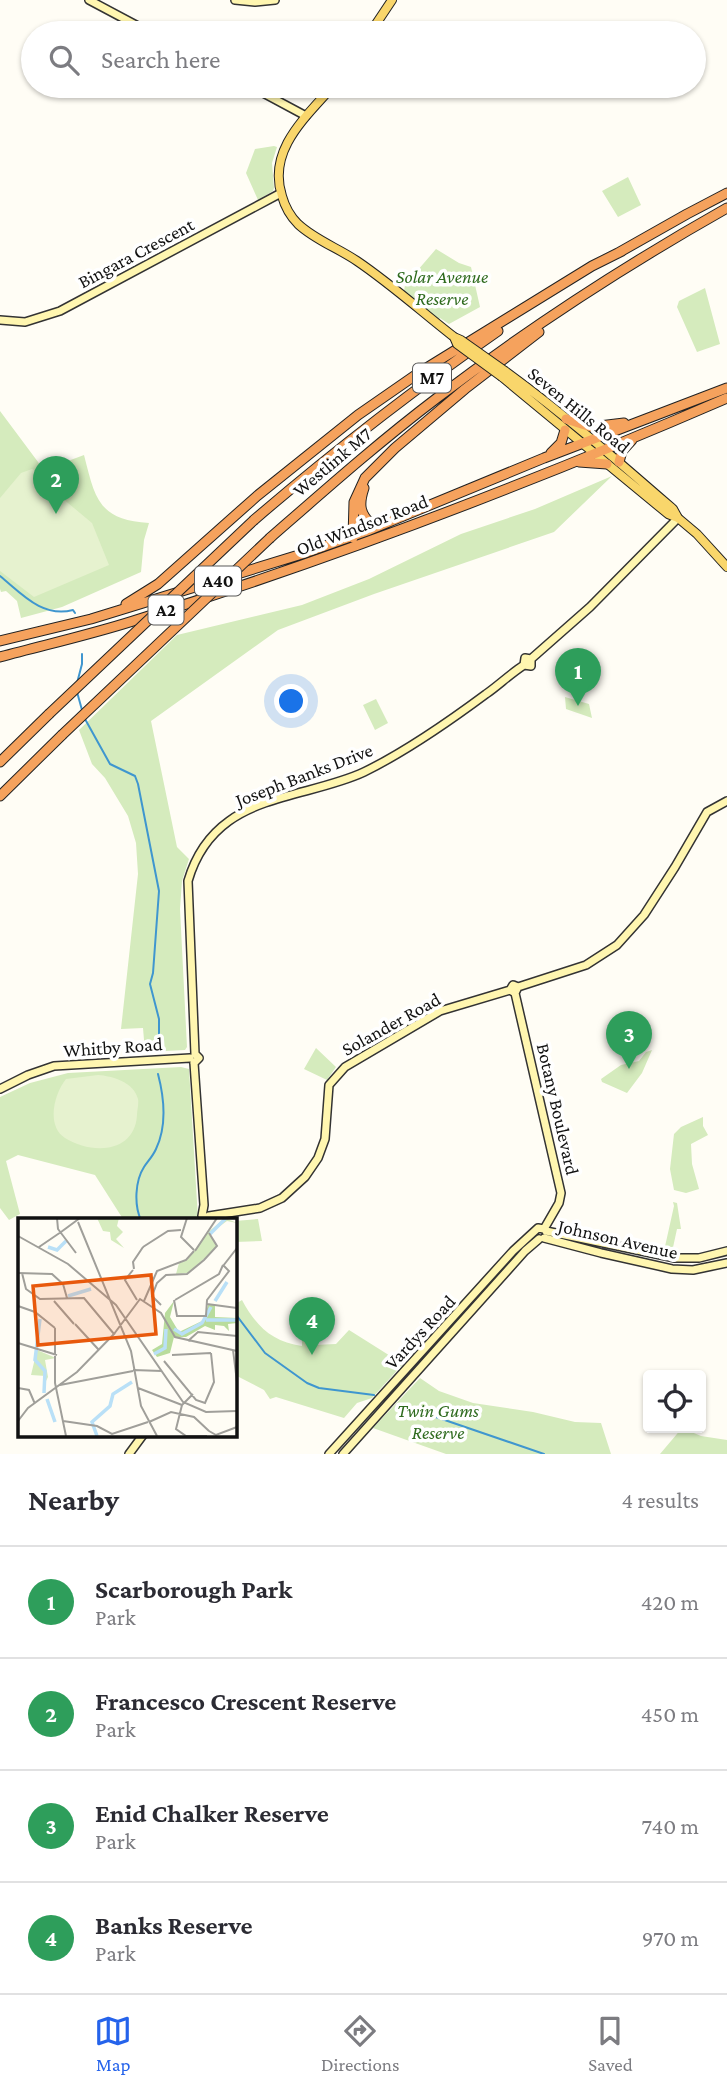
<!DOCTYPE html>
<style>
body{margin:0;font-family:"Crimson Pro",serif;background:#f7f7f7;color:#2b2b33}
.controls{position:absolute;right:21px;bottom:21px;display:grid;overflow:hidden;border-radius:7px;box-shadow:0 2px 5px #0004}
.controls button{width:63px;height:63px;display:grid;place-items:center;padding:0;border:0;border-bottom:2px solid #e1e1e2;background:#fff;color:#2b2b33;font:35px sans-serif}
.you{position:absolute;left:292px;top:702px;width:24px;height:24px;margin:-18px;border:5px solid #fff;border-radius:50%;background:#1a73e8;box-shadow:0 0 0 10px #1a73e833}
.badge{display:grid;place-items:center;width:46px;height:46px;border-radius:50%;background:#2563eb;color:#fff;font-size:23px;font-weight:700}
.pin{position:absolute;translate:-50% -58px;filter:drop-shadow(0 2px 4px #0008)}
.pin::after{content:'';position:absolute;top:37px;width:24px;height:21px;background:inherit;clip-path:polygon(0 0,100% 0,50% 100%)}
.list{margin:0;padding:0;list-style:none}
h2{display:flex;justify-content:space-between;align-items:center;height:91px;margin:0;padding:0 28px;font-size:30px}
h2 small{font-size:23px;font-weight:400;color:#7c7c81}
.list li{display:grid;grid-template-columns:46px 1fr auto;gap:21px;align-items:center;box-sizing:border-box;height:112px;padding:0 28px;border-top:2px solid #e1e1e2}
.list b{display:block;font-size:26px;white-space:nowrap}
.list p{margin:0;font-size:23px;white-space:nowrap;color:#7c7c81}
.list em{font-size:23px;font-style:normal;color:#7c7c81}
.icon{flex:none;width:38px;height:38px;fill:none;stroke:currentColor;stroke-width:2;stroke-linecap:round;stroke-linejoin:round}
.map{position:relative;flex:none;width:727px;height:1454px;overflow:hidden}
.search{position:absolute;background:#fff;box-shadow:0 2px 5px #0004;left:21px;right:21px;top:21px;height:77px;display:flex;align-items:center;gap:18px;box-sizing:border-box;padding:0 24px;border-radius:38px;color:#7c7c81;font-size:26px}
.sheet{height:539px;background:#fff}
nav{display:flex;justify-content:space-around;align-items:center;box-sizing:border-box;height:98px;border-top:2px solid #e1e1e2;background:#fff;font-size:19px;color:#7c7c81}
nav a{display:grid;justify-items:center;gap:4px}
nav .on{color:#2563eb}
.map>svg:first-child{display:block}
.green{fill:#d5ebbd}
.pitch{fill:#e6f2cf}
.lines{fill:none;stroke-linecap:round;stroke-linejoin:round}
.stream{stroke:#3f96cf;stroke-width:2}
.secondary-casing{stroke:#333;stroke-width:10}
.primary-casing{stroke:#222;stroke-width:10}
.highway-casing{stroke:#222;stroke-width:11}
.secondary{stroke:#fff6b0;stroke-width:7}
.primary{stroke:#f9d66b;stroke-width:8}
.highway{stroke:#f5a25d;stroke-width:9}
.primary-bridge-casing{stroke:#222;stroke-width:10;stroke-linecap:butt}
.highway-bridge-casing{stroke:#222;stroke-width:11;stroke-linecap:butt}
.primary-bridge{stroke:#f9d66b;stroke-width:8}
.highway-bridge{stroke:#f5a25d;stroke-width:9}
.labels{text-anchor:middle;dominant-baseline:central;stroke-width:7;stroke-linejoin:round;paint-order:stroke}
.shield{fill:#fff;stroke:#585858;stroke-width:2}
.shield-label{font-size:18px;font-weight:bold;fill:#111}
.street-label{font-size:19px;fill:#111;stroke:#fff}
.park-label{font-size:19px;font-style:italic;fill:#2f6b1f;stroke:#fff}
.inset-river{fill:none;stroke:#b9e0f7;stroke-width:3.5}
.inset-road{fill:none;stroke:#a09f9a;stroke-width:2}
.view{fill:#e8590c;fill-opacity:0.15;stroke:#e8590c;stroke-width:3.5}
.inset-edge{fill:none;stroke:#111;stroke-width:3.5}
</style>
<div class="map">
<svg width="727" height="1454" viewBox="0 0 727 1454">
<rect width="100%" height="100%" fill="#fffdf5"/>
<path class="green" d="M274,146l3,1 -5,16 2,25 -1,3 -15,9 -12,-27 9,-24z
M628,177l13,28 -23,12 -16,-26z
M436,249l23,14 12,4 9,40 -31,17 -9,-6 -2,2 -34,-29 1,-6z
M705,288l15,56 -23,8 -20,-45 2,-6z
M0,411l44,59 40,-15c11,43 14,65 65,68l-5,17 -3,32 -79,35 -41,11 -4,-17 -11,-10 -5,1 -1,-3z
M612,476l-58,56 -180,62 -96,36 -127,91 26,126 12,12 -7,22 -2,28 7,138 -2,3 -40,2 -2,-24 -22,1 17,-155 -2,-31 -8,-27 -23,-38 -13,-14 -13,-34 98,-95 125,-30 67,-26 92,-45 74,-25z
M565,697l24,7 3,14 -26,-9z
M376,699l12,24 -13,7 -12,-25z
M316,1048l20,19 -9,13 -23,-11z
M652,1050l-10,23 -15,20 -25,-11 -1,-3 20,-14 18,-4 7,-9z
M181,1067l8,2 9,150h-75l-28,-44 -77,-20 -12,6 14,53 -11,6 -9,-12v-111l30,-14 38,-10z
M703,1117v9l5,9 -17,9 1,20 7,25 -13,4 -12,-3 -4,-21 4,-35 7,-7z
M673,1202l4,1 4,26h-4l-5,23 -8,-1 10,-45z
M258,1219l4,22 -27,1v-21z
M235,1300l2,3 5,-3c14,26 30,42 60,46v-24h8l4,23 22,-1 13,-14 54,34 -31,34 -15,5 -13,15 -68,-21 -6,2 -6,-9 -29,-15z
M420,1378l19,13 34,12 60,9 42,10 26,1 10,31h-165l-73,-26z
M682,1428l19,8 26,4v14h-67z"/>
<path class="pitch" d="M32,469l7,3 23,26 30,25 17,42 -75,32 -34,-26v-73l21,-25z
M98,1075c14,1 36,7 40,24 1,4 -1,12 -1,16 -2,38 -45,40 -72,23 -19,-12 -11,-44 1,-59z"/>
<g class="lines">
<path class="stream" d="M0,576c22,18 42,42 73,34l2,3
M77,683l5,-19v-10
M77,692l5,18
M85,719l25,45 25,12 3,8 21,107 -6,82 -3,11 9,35v27
M141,1220c-7,-15 -6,-39 3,-53 4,-6 9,-11 12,-18 11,-23 8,-52 2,-75
M234,1312l31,41 42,30 12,5 55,7
M398,1404l146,50"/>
<g class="secondary-casing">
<path id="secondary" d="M89,0l62,33
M235,0l20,2 20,-2
M250,86l56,30
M0,320l25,2 35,-11 221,-118
M524,665l7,1v-7l59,-52 88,-89
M518,987l68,-22 31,-20 27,-30 31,-48 32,-55 20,-11
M515,993l46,200 -2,10 -15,26
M194,1063l5,-5 -4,-4 -7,-173c7,-24 20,-45 41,-60 35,-26 95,-30 135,-49 43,-21 83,-49 122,-78 13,-9 24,-20 38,-29l1,-7 6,1
M194,1063l10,142 -2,11 3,3
M0,1089l28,-14 26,-9 136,-8
M209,1216l51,-8 22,-10 23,-21 13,-19 7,-19 4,-54 16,-18 95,-56 70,-21 3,-5 5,2 -3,6 -5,-3
M546,1231l129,27h24l28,-7
M544,1238l57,15 71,16 21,1 34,-7
M129,1454l14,-19
M329,1454l184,-203 25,-23 6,1
M343,1454l182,-203 14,-12"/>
</g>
<g class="primary-casing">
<path id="primary" d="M370,33l22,-33
M333,86c-27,31 -66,64 -51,110 3,11 8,20 16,28 17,16 40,24 59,37 34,23 65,51 97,76
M505,371c59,43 114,91 168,138l5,9
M502,377l166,137 10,4 19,16 30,33"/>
</g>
<g class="highway-casing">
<path id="highway" d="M618,253l69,-39 40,-21
M566,419l25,8 33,-4
M551,453l10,-10 4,-13
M579,462l28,2
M619,462l3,-11 10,-11
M364,488c-5,15 -5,25 7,36l9,1
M254,520c78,-67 159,-130 244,-189
M270,538c55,-48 109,-96 167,-140 92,-70 189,-133 290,-190
M353,538l1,-36 11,-24 30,-30 70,-59 74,-57
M126,604l32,-20 99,-88 101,-81 62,-43 172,-106 30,-15
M0,641l91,-22 211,-65 65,-23 177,-73 183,-70
M0,657c44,-12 89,-22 133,-36 202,-63 400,-139 594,-223
M0,762l49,-48
M0,796l62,-61"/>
</g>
<use href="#secondary" class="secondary"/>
<use href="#primary" class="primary"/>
<use href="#highway" class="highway"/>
<g class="primary-bridge-casing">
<path id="primary-bridge" d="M454,337l3,7 45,33
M454,337l7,3 44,31"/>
</g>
<g class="highway-bridge-casing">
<path id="highway-bridge" d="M49,714l205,-194
M62,735l208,-197"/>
</g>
<use href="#primary-bridge" class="primary-bridge"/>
<use href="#highway-bridge" class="highway-bridge"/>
</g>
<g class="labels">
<g class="shield">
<rect x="413" y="363.5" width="38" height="29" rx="5"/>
<rect x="195" y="566.5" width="46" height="29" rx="5"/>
<rect x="148.5" y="595.5" width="35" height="29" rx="5"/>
</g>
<g class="shield-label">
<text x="432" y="378">M7</text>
<text x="218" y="581">A40</text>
<text x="166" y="610">A2</text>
</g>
<g class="street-label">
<text transform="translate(136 253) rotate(-28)">Bingara Crescent</text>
<text transform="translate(579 410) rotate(39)">Seven Hills Road</text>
<text transform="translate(332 462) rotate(-40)">Westlink M7</text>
<text transform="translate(362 525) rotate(-21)">Old Windsor Road</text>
<text transform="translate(304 775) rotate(-21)">Joseph Banks Drive</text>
<text transform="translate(391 1024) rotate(-29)">Solander Road</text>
<text transform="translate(113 1047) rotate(-4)">Whitby Road</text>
<text transform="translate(558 1109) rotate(77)">Botany Boulevard</text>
<text transform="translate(618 1239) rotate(13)">Johnson Avenue</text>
<text transform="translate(420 1332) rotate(-47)">Vardys Road</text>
</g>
<g class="park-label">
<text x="442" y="276">Solar Avenue<tspan x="442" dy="22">Reserve</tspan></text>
<text x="438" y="1410">Twin Gums<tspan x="438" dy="22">Reserve</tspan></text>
</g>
</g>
<g transform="translate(18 1218)">
<rect width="219" height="219" fill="#fffdf5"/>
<path d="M79,0h22l-2,8 6,6 -7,7 8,9 -13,-8 -1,-8 -7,-1zM207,0l12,5 -10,-2 -18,13 8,12 -28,27 -13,1 3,-11 8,-3 20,-27zM19,132l19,8 -11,2 3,17 -3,6 1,-7 -15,-1z" fill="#d5ebbd"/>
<path d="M156,83l-4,16 9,15 25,-12 4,-15 7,-1v13l22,1v5l-9,1 1,7 -5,-5 -9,-1v5l-10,-4 -19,11h-12l-4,16 -13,4 -5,-7 10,-6 3,-31z" fill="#b9dc9c"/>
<path class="inset-river" d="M192,16l16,-16M30,29l9,3 9,-9M50,78l23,-7M197,83l12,-19M22,101l-5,41 10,11 -1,22M188,102h31M156,111l8,5 20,-11 9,-16M136,136l11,-6 1,-19M29,181l8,23M79,218l-5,-14 18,-16 3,-12 19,-12"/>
<path class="inset-road" d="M39,0l1,11 18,24M169,0l-6,19 13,13M60,4l53,129 10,55 16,30M43,14l19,-14M0,18l50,28 48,41 67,97 23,10 31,-1M21,29l22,-15M125,29l25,-16 13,-1M177,33l22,-33M205,48l14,-18M116,51l-1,-7 10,-15M115,52l-8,10 12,20M0,55l34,1 11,10 4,14M4,55l4,16 14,10 44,-1 30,36M156,82l3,16h29l1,-16 22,-29 -5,-5M157,82l44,-26 4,-9M36,83l20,23M126,83l13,-30 29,-11 8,-9M189,86l30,4M143,87l-9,-9 5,-13 9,-8 21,-1 17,-14 13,-14 -8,-13M0,88l17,6 20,16M57,106l23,25M37,110v55l11,53M96,116l26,-35 21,14 14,24 62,14M170,123l10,-9 39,4M0,125l39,12M215,132l4,32M154,137l39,-2M146,143l32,39 9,3 9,-21 -3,-29M115,152l29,1M42,167l73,-14M0,170l11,2 6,14M120,170l44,17M175,176l-11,11 -6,24 10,7h21M0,203l10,-13 49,-36 38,-39M45,203l34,5 15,8 36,-12M131,204l22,-10 23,5 15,14M191,213l7,4 21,-8"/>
<path class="view" d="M133,57l5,59 -118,11 -5,-59z"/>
<rect width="219" height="219" class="inset-edge"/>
</g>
</svg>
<div class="controls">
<button><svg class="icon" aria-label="locate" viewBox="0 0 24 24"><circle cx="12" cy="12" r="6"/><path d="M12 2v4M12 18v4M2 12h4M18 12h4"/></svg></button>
</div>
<div class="you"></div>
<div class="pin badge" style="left:578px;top:706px;background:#2e9e5b">1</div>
<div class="pin badge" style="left:56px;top:514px;background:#2e9e5b">2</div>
<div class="pin badge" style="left:629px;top:1069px;background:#2e9e5b">3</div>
<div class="pin badge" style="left:312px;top:1355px;background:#2e9e5b">4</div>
<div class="search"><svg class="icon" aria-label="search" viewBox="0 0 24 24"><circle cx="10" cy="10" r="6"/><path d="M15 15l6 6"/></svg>Search here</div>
</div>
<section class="sheet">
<h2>Nearby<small>4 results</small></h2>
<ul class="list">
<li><span class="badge" style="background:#2e9e5b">1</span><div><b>Scarborough Park</b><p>Park</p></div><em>420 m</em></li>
<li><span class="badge" style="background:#2e9e5b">2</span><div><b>Francesco Crescent Reserve</b><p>Park</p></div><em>450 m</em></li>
<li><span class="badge" style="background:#2e9e5b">3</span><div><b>Enid Chalker Reserve</b><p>Park</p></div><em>740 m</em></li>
<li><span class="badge" style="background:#2e9e5b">4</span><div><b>Banks Reserve</b><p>Park</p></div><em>970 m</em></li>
</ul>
</section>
<nav>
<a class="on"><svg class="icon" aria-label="map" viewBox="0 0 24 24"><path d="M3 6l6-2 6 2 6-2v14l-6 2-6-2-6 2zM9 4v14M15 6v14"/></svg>Map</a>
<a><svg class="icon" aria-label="directions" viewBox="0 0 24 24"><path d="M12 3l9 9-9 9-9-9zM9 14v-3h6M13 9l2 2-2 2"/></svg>Directions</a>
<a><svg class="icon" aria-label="saved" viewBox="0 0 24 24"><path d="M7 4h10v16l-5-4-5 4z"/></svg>Saved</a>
</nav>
